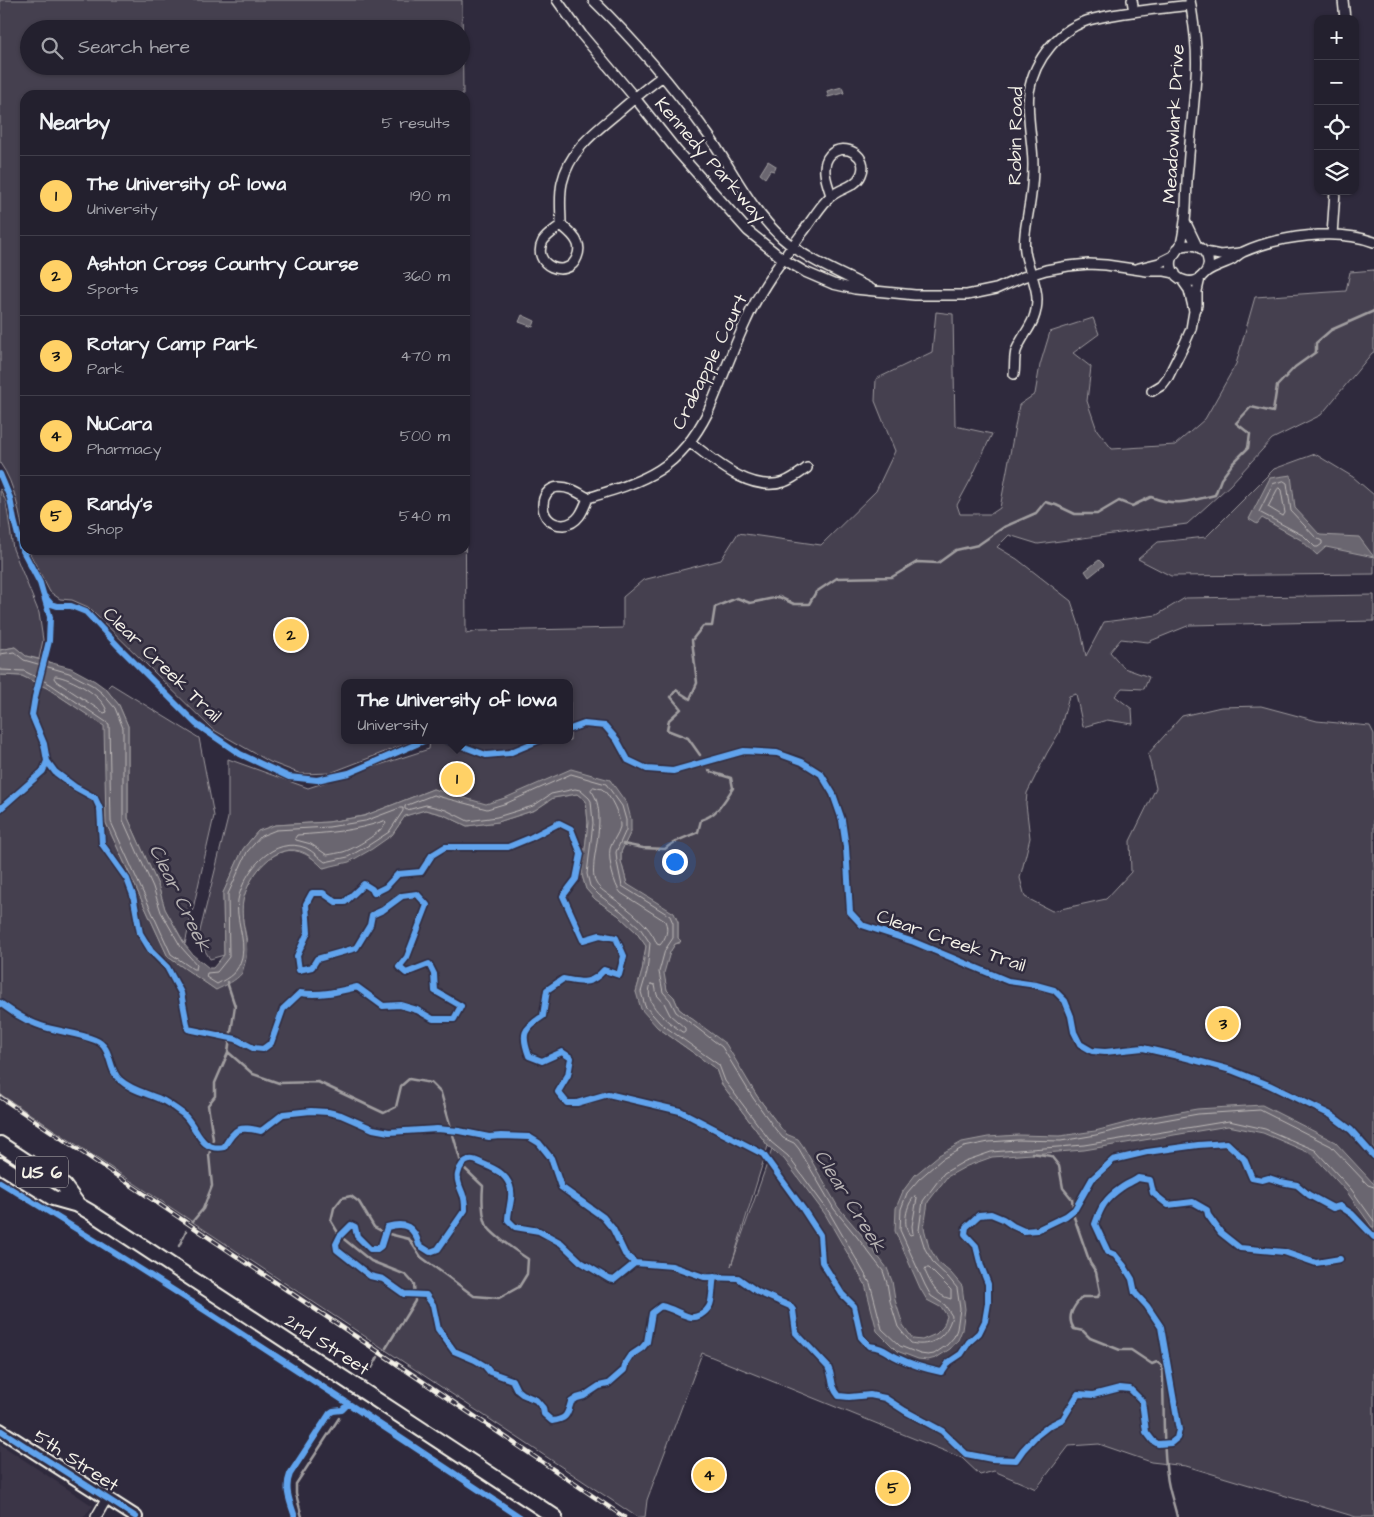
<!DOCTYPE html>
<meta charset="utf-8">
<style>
body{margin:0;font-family:"Architects Daughter",sans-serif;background:#2b2836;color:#f1f3f6}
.controls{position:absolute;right:15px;top:15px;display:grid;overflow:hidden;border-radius:10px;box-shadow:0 1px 4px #0004}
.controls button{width:45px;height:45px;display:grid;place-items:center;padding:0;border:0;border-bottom:1px solid #403e4a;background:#23202e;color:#f1f3f6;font:25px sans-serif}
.you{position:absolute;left:674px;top:861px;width:18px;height:18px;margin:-12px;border:4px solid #fff;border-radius:50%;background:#1a73e8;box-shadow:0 0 0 8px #1a73e833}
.badge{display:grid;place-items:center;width:32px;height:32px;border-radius:50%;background:#ffd166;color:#111;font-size:16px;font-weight:700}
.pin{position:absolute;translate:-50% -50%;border:2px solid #fff;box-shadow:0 1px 5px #0006}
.popup{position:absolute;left:341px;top:679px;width:232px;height:65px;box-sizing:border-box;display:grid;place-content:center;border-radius:10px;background:#23202e;filter:drop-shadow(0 1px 4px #0005);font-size:16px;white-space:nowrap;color:#a3a3aa}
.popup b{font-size:19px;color:#f1f3f6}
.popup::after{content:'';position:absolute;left:50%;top:100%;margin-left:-10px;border:10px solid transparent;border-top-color:#23202e}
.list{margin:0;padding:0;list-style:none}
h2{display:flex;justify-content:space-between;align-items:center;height:65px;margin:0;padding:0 20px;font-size:21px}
h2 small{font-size:16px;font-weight:400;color:#a3a3aa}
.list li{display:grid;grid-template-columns:32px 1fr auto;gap:15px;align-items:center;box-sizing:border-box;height:80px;padding:0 20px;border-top:1px solid #403e4a}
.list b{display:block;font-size:19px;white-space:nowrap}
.list p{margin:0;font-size:16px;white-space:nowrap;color:#a3a3aa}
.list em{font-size:16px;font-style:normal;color:#a3a3aa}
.icon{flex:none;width:28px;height:28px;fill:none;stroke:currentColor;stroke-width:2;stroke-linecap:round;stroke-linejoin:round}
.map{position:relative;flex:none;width:1374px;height:1517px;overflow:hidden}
.search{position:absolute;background:#23202e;box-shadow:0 1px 4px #0004;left:20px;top:20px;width:450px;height:55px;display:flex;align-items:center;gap:12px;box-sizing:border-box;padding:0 18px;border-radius:28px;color:#a3a3aa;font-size:19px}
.panel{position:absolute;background:#23202e;box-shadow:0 1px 4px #0004;left:20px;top:90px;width:450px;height:465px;border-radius:15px}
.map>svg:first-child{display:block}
.built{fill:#3b3647}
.green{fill:#454050;stroke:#9c989c;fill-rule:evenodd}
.water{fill:#6a6670;stroke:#a19ea0}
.pier{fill:#2f2a3d}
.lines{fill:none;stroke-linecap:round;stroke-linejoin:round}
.shore{stroke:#bdb9b8;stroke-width:1}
.stream{stroke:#a19ea0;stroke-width:2.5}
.street-casing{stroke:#f4f1e8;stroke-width:12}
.secondary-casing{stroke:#f4f1e8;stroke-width:16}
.primary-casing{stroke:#f4f1e8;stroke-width:18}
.street{stroke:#2f2a3d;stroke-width:9}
.secondary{stroke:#2f2a3d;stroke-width:12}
.primary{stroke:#2f2a3d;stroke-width:14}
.rail-casing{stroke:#f4f1e8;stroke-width:4.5}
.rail{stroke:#2f2a3d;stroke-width:2.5;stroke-dasharray:8;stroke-linecap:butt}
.cycleway-casing{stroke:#2f2a3d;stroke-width:9}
.cycleway{stroke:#60a3ed;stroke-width:6}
.labels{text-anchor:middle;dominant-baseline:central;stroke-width:5;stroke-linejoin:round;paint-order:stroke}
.shield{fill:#2f2a3d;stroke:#b9b5b5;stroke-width:1}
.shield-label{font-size:18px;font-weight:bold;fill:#f4f1e8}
.street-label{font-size:19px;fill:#f4f1e8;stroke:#2f2a3d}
.water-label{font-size:20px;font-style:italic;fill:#b6b2b2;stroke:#2f2a3d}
</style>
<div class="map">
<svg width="1374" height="1517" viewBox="0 0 1374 1517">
<rect width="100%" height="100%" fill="#2f2a3d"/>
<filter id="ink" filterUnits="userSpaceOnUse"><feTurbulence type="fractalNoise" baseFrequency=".02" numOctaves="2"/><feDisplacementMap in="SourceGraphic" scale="10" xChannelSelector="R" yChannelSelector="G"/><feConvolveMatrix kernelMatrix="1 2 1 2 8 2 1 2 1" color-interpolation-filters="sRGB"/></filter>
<g filter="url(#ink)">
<path class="built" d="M0,1444l93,62 -10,11h-83z"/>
<path class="green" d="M0,0h462l1,95h-438v445c-6,-25 -9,-55 -25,-77zM29,29h432v37h-432z
M1374,270v82l-2,1 -51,62 -49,24 -42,46 -43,39 -149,20 -29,-9 -12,12 20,12 54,42 10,30 5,25 18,-34 53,-7 28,-17 189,-3v26l-184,4 -42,17 -27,-3 -11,13 14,16 25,9 -5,12 -22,-1 -7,8 17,13 1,15 -26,-4 -24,7 -7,-33 -7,2 -10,37 -12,20 -20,40 -1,11 4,34 -10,40 5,19 27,14 54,-12 25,-27 -1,-31 26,-53 -8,-34 34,-38 39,-9 40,-1 56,15 53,5 4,8v783h-18l-170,-51 -35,-4 -52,-18 -30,2 -33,43 -42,-18 -14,4 -18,-17 -260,-105 -48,128 -7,19 -2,17h-8l-637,-423v-419l22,1 25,12 58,38 1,97 62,134 48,33 31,-48c-2,-13 -7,-28 -4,-42 6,-25 33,-61 62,-46 7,3 13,9 19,14l68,-33 13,-19 20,-6 19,5 23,11 31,-4 37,-12 18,-12 24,-4 9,7 2,22 -6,52 4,14 9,10 23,16 18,17 10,14 -4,25 -6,21 21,35 59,42 5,14 47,63 -37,120 49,-139 -23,-31 -16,-25 -44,-48 -18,-14 -5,-12 -7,-7 -4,-17 7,-21 5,-8 5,-1 -2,-5v-16l-51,-38 -6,-23v-9l10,-21 -21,-51 -105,18 -19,7 -53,-16 -69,27 -36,6 -53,3 -17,6 -15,18 -20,44 1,62 -14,4 -12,-20 30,-121v-59l80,29 121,-39 1,-9h140v-57h-226v57h72l-86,33 -29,1 -31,-12 -58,-33 -124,-122 -16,-7 -12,-1 -10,-7 -22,-42h437v-66l1,150 12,-3 145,-3v-31l20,-17 78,-20 17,-27 83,12 55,-54 19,-40 -20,-50 1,-22 56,-27 4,-40 17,2 2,112 37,8 -21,45 -14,26 3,9h31l9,-6 19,-103 16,-11 5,-29 10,-33 43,-14 6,16 -26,19 18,14 -4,34 10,29 15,19 63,-4 30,-26 31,-55 19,-67 91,-6 4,-19z
M1315,454l38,23 21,18v79l-203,2 -33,-17 20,-17 48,-5 68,-68z
M0,489l6,12 7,48 26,64 4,27 -4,19 -13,-3 -11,-9 -15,3z
M111,684l88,54 15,78 -29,128 -20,-35 -7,-24 -30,-67v-92l-9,-21 -13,-16z"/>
<path class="water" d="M842,87l2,6 -16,4 -1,-6z
M768,161l8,5 -2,5 -4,-1 -5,8 -5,-4z
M522,315l13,6 -2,6 -14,-5z
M1291,475l4,33 25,27 39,2 15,20 -48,-10 -9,8 -16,-15 -39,-22 -5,6 -8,-5 21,-41z
M1099,560l5,5 -15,12 -4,-6z
M15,647l11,9 45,12 24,13 11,8 13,16 9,21v92l30,67 7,24 20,36 8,10 16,13h4l11,-13 -1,-62 20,-44 15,-18 17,-6 53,-3 36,-6 69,-27 53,15 19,-6 66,-29 39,11 17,24 4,15v12l-10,21v9l6,23 47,29 4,9v16l3,3 -1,1 -5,2 -5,8 -6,21 3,17 7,7 5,12 47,35 31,52 23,31 6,7 12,5 5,7 35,61 23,27 26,34 5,13 3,19 8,25 10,14 9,1 14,-6 7,-7 4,-11 -5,-8 -15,-8 -7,-12 -25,-57 1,-23 7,-17 12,-16 24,-20 23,-13 26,-5 30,-2 42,1 35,-5 46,-12 56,-10 65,-4 73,37 39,42v43h-2l-25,-35 -35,-38 -49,-21 -35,-7 -144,24 -92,7 -25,9 -20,11 -19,25 -4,26 5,19 9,15 13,11 11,13 3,23 -3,21 -4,10 -8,9 -14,9 -8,2 -10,-1 -21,-8 -20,-20 -12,-47 -40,-70 -41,-55 -16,-13 -47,-63 -5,-14 -59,-42 -16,-18 -5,-17 6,-21 4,-25 -10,-14 -18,-17 -23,-16 -9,-10 -4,-14 6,-52 -2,-22 -9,-7 -24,4 -18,12 -37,12 -31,4 -23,-11 -19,-5 -20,6 -13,19 -20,14 -23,13 -26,6c-5,-5 -11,-11 -18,-15 -29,-14 -57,23 -62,48 -4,23 9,42 1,65 -1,2 -1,5 -2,7 -6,8 -18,13 -26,17l-48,-33 -62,-134 -2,-97 -57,-38 -25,-12 -22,-1v-25z"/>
<path class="pier" d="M42,657l5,1 -7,29 -5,-2z"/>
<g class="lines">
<path class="shore" d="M1284,481l3,2 4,28 25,27 6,3v3l-4,3h-3l-11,-11 -45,-24 14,-28z
M1279,488l2,2 4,23 -2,3 -15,-9 9,-17z
M0,654l14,-2 10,8 45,13 23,12 10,8 13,15 8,20v92l30,67 8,25 20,35 16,18 -1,4h-3l-22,-15 -60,-132 -2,-98 -59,-40 -26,-13 -24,-1
M56,676c15,2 48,20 51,36l-3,1 -48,-32 -2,-3z
M594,787c2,1 5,1 8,2 8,5 19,28 18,38 -2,8 -8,14 -10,22 -2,10 4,37 11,44l44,28c4,9 1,17 -5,24l-3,-1c-7,-19 -27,-34 -44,-46 -5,-4 -14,-9 -17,-15 -4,-7 -2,-15 -2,-22 3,-21 11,-54 -3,-71z
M400,808h3v3l-14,21 -20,13 -21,12 -23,5c-6,-4 -12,-11 -19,-14 -32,-13 -62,22 -68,52 -3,19 8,38 4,57 -4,16 -12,20 -25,27l-11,-7 1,-4 10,-1 12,-15 -1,-63 19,-42 14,-16 15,-6 53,-3 36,-6z
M384,821l2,2c-4,9 -32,26 -43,29 -5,1 -10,2 -16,3l-16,-11 -15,-4 -1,-2 2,-3c32,-2 57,-4 87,-14z
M651,984l4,1 2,10 7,8 6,12 15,13v4h-3c-14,-11 -40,-27 -31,-48z
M1374,1187l-6,-2 -37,-39 -71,-36 -62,4 -56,10 -46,11 -35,6 -43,-1 -29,2 -25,5 -22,12 -23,20 -12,14 -6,16 -1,21 25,55 6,11 14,9 7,11c-5,20 -20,32 -41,27l-13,-16 -8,-26 -3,-18 -4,-12 -26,-34 -23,-28 -35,-60 -5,-6 -11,-5 -7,-8 -23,-32 -31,-51 -46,-35 -6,-12 -7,-8 -4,-20 6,-22 8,-12v-15l-3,-7 -48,-30 -5,-24 -1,-10 10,-22v-10l-4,-14 -16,-22 -35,-10 -64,29 -20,6 -54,-14 -28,11v3l2,1 19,-5 20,5 22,11 29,-4 36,-11 18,-12 24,-5 5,1 9,8 2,3 2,22 -6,51 3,12 9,9 22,16 19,17 10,15 -3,29 -6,20 4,14 15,17 59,42 6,16 46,61 17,14 41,56 41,71 12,46 18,17 20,8 8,1 6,-1 13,-9 7,-8 3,-8 3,-20 -3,-21 -9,-11 -14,-13 -9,-15 -6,-19 4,-29 21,-28 21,-12 26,-9 93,-7 145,-24 36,8 50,21 36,39 23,32
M915,1196l2,2 -5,28 1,8 -3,1c-8,-9 -4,-31 5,-39z
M926,1268h3l22,22v9c-15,-3 -20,-15 -26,-28z"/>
<path class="stream" d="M700,755l-12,-17 -21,-8 2,-10 12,-11 -10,-12 5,-7 14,9 7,-16 -5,-43 11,-14h9l3,-19 22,-9 13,5 29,-6 15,7h15l7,-12 21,-14 55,-1 25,-15 21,1 18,-13 22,-5 26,-18 32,-14 9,-11 11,3 19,9h22l22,-13 13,5 19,-9c25,10 39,4 64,-2l6,-16 12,-16 15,-15 2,-14 -14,-11 15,-16 22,5 4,-26 18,-19 21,-15v-9l15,-13 43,-19
M623,844l20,4 22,1c10,-9 20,-11 33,-17l3,-12c16,-5 23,-18 32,-32l-2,-10 -20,-6 -2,-2
M227,982l8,24 -7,46 25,22 26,9 39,-1 66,31 12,-6 5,-21 8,-7 22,4 10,10 21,73 21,20c-1,12 -1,27 3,38 3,9 33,29 42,35l-1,15 -8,13 -20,11 -25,-2 -53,-39 -12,-18 -24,-6 -11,-6 -15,-25 -8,-6 -9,2 -8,10 -3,13 9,15 31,25 35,14 8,9 1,17 -29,47
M1032,1153l19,3 8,10 4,22 9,11 2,18 16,46 6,9 4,20 -2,5h-16c-9,10 -16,20 -8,32l9,2 7,7 30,12h11l21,14 5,-2 5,4c3,37 0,73 5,109 1,14 7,28 10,42
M193,1221l10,-12 9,-23 -3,-31 4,-16 -5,-34 7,-9v-13l13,-30
M179,1246l7,-15
M372,1368l6,-11
M302,1517l-6,-23v-10l43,-66"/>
<g class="street-casing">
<path id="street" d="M557,0l25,35 53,63 42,53 71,80 35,28 22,13 28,12 22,5 60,6h52l29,-6 27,-12 23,-7 22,-4 21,-2 17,1 41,6h18l10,2
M593,0c43,42 81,87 116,136 24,35 41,73 73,102 26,23 59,35 89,51
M1132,0l2,12
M1343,0l2,19
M1185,221l12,25
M561,225c6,5 13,10 16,17 3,5 2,10 0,15 -9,24 -47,8 -34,-16 4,-6 12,-11 18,-16 0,-14 -2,-28 1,-42 7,-31 30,-49 53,-68 16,-14 31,-27 48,-39
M1332,235l3,-44
M1177,249c22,-14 42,12 25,27 -9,10 -27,5 -30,-8 -3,-11 5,-16 9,-24 2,-7 3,-16 4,-23 2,-17 1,-36 3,-53 2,-31 6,-61 8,-92 2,-25 -2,-51 -6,-76
M1205,252l15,3 20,-2
M1139,268l20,-5 14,-7
M1206,272c8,-6 18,-8 27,-13 3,-2 6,-5 10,-7 36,-16 93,-24 131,-10
M1182,280l7,10 5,21
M1014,374c1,-7 0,-16 2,-23 8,-20 21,-27 21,-52 0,-17 -10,-31 -12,-48 -2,-12 1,-25 3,-37 3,-16 5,-33 5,-49 0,-25 -7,-48 -4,-73 5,-33 31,-65 64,-73 31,-8 66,-10 98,-14
M1152,391l10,-6 6,-8 17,-34 6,-14 3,-18 3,-6v-14l3,-13
M690,442c25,19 60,51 94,40 8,-3 16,-9 23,-14
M588,498c-5,13 -10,26 -25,27 -26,0 -26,-37 -4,-38 11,0 20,6 29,11 58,-18 91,-28 120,-86 13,-30 24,-61 38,-91 14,-32 36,-61 57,-89 7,-9 22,-34 31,-38 9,-6 22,-8 27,-19 9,-19 -17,-34 -31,-20 -10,11 -3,28 1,40
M96,1517l11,-19"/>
</g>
<g class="secondary-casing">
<path id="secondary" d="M0,1430l136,87"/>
</g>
<g class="primary-casing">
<path id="primary" d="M0,1144l64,42 14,19
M0,1165l53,33 25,7 12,7 465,305"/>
</g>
<use href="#street" class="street"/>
<use href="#secondary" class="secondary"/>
<use href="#primary" class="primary"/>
<g class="rail-casing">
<path id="rail" d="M0,1097l624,420"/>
</g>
<use href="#rail" class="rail"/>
<g class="cycleway-casing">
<path id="cycleway" d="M0,474l10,24 4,22 7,27 19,36 10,34 -1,24 -14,56 -3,18 12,29 3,17 -4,10 -43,38
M45,597l6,7 6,2h14l15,6 33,35 77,77 44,30 49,23 28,3 32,-7 77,-33
M570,729l14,-5 21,2 12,14 11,20 19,9 26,2 71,-20 33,2 25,9 19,12 12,20 9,26 4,27 4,65 12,13 52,17 94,39 28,4 18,5 11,11 6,15 3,16 6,12 12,7 13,1 38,-4 44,10 44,12 38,15 62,30 20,15 23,26
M446,740l40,15 23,-2 31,-13
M47,761l8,11 20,15 20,11 5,11 2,35 25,35 6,16 7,38 11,18 16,16 14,26 7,36 48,10 17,9 10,1 8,-6 12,-34 17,-16c20,3 37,-1 57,-6l26,19 17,-1 17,5 16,9h21l7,-13 -26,-15 -1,-17 -5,-10 -23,9 -7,-6 8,-10 20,-52 -10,-11 -15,2 -19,14 -11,5 -2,10 -14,23 -39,11 -5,8 -13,3 -2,-14 11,-24 -2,-28 6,-11h11l13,9h9l19,-18 8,5 2,4 12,-6 12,-13 23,-2 11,-17 13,-8h63l22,-9 29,-15 12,6 10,25 -5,25 -13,17 20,44 17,-5 16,3 8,18 -5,19 -15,-5c-14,16 -22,12 -41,9l-16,11 -4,26c-20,13 -22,18 -14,40l13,5 20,-9 9,6 -3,17 -10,17 9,11h10l31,-9 72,17 83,43 40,55 17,26 2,27 20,32 12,12 7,31 8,9c14,1 18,7 29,12 14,7 29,11 43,14l2,-1 6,-9 12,-8 8,-12 10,-9 6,-12 3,-18v-19l-7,-18 -5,-20 -11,-12 1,-7 13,-12 12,-1 12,5 10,7 11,5 13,-1 29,-14 9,-7 17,-30 21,-19 34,-8 51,-7 29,-2 17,16 8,19 10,2 7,-2 12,4 16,3 12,10 24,13 7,-2 12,8 22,23
M0,1003c11,8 22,16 36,21 19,8 40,8 59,16 18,7 12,29 25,40 12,11 30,14 44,21 7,4 13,9 19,13 15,13 16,38 41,33 12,-20 15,-21 37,-16l22,-17 28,-3 17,1 13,3 32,14 16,3 48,-3 22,2 30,6 12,-1 28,1 10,6 12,15 10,29 42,30 10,12 12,25 10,9 37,3 32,11 34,1 20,14 32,14 3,4 3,23 32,34c6,11 1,17 11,29l10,1 21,-2 15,3 20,13 37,20 24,23 26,5 24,1 7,-10 12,-13 14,-11 14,-7 15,-25 15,1 27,-7 10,1 12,12 4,31 7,9 5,3 13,-1 6,-5 2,-8 -18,-103 -14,-21 -12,-13 -3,-14 -8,-13 -9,-11 -7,-3 -13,-28c6,-17 10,-25 26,-36 5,-4 12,-6 17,-10l12,2 3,13 15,12 25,-3 14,8 1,5 13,18 19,15 44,4 32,11 24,-4
M0,1182c176,107 348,221 520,335
M635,1263l-21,17 -5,-1 -28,-17 -20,-19 -22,-12 -24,-4 -7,-7c0,-12 6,-23 2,-34 -5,-14 -18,-18 -29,-23 -4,-2 -7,-4 -11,-3 -6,0 -11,8 -12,14 -2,7 3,15 5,21 2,4 2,11 2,15l-27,39 -8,3 -11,-7c-5,-19 -14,-23 -32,-18l-6,19 -4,3h-7l-13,-13 -2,-9 -4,-2 -11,11 -4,8 1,6 33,26 13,3 21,15 22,1 7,10 5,24 16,22 21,9 10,6 5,6 22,8 5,10 5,4 14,6 7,8 1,6 8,7c15,-2 15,-6 19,-19l6,-4 7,-2 15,-10 9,-2 16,-14 2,-8 4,-6 12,-8 5,-6 5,-29 9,-7c10,2 17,7 26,10 9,4 19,-3 23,-11 3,-8 2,-20 4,-28
M0,1430l136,87
M295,1517c-5,-15 -11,-28 -5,-43l40,-61 3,-2 9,-1 6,-6"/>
</g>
<use href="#cycleway" class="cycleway"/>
</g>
</g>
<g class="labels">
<rect class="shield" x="16" y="1156.5" width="52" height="31" rx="4"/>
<g class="shield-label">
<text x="42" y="1172">US 6</text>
</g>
<g class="street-label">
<text transform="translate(1174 124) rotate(-87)">Meadowlark Drive</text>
<text transform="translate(1016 136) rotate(-89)">Robin Road</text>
<text transform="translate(710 160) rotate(49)">Kennedy Parkway</text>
<text transform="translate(710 362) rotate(-64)">Crabapple Court</text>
<text transform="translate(162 665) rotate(44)">Clear Creek Trail</text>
<text transform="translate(951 941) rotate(19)">Clear Creek Trail</text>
<text transform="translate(327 1345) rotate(33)">2nd Street</text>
<text transform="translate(76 1461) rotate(33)">5th Street</text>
</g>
<g class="water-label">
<text transform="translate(180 898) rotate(64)">Clear Creek</text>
<text transform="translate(850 1201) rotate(58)">Clear Creek</text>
</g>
</g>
</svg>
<div class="controls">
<button>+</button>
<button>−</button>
<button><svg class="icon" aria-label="locate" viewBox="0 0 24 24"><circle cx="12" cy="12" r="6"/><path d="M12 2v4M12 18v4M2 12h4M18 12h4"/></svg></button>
<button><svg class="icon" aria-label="layers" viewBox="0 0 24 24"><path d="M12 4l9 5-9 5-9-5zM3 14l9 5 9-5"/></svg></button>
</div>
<div class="you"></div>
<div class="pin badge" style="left:457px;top:779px">1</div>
<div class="popup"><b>The University of Iowa</b>University</div>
<div class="pin badge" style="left:291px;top:635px">2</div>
<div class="pin badge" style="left:1223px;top:1024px">3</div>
<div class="pin badge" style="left:709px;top:1475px">4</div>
<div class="pin badge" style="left:893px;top:1488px">5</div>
<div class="search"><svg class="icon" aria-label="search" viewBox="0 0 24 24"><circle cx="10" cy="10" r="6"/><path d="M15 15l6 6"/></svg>Search here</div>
<section class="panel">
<h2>Nearby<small>5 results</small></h2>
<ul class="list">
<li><span class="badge">1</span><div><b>The University of Iowa</b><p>University</p></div><em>190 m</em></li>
<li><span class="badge">2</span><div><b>Ashton Cross Country Course</b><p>Sports</p></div><em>360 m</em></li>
<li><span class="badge">3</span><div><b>Rotary Camp Park</b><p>Park</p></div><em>470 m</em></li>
<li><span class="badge">4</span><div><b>NuCara</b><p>Pharmacy</p></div><em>500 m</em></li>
<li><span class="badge">5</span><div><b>Randy's</b><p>Shop</p></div><em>540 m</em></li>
</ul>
</section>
</div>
